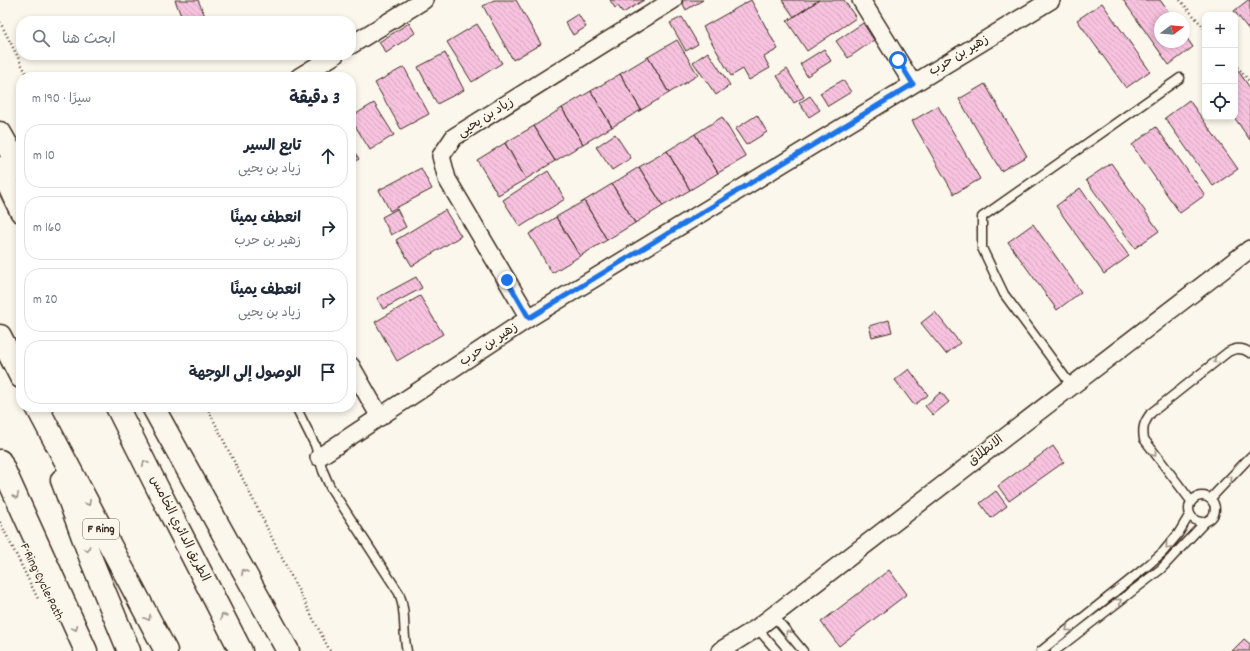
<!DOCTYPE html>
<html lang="ar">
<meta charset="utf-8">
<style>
body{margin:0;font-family:Dekko,"Playpen Sans Arabic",sans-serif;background:#f2f2f3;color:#1f2937;direction:rtl}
.controls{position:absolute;right:12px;top:12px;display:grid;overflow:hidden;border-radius:8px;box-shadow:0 2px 6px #0003}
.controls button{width:36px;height:36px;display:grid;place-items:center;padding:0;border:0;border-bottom:1px solid #e0e1e3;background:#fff;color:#1f2937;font:20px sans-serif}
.compass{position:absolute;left:1154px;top:12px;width:36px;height:36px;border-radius:50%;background:#fff;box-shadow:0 2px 6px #0003;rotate:74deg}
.stop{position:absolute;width:12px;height:12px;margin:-9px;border:3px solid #1a73e8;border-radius:50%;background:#fff}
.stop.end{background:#1a73e8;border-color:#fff;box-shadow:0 1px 4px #0008}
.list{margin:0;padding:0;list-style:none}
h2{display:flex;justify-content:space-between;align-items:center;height:52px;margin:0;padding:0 16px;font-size:17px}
h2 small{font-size:13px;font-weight:400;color:#747a83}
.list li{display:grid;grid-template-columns:26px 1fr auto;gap:12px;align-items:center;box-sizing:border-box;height:64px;margin:0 8px 8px;padding:0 8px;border:1px solid #e0e1e3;border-radius:16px}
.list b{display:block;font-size:15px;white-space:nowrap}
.list p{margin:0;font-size:13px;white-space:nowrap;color:#747a83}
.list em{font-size:13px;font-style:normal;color:#747a83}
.icon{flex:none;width:22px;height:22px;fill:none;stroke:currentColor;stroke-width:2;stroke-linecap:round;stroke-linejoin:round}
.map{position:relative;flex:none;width:1250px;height:651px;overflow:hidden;direction:ltr}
.search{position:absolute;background:#fff;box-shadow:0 2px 6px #0003;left:16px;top:16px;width:340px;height:44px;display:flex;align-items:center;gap:10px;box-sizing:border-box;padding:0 14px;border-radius:16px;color:#747a83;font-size:15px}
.panel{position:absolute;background:#fff;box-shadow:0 2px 6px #0003;left:16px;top:72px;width:340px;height:340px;border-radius:16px;direction:rtl}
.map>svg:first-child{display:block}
.building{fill:url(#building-back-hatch);stroke:#3b2a1e}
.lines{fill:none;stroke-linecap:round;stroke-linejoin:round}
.lane-casing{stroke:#3b2a1e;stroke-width:11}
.street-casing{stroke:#3b2a1e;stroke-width:20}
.highway-casing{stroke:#3b2a1e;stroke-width:25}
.path{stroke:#3b2a1e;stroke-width:2.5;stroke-dasharray:1 3;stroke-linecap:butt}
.lane{stroke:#fbf7ec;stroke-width:8}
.street{stroke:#fbf7ec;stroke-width:17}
.highway{stroke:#fbf7ec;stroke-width:22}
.oneway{stroke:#9b9085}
.route{stroke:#1a73e8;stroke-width:5}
.labels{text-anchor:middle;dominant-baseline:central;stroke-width:3;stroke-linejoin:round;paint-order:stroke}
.shield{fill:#fbf7ec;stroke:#75685c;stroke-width:1}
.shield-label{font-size:12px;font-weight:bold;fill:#3b2a1e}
.street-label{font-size:13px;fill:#3b2a1e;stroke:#fbf7ec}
</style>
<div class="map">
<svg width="1250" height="651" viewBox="0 0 1250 651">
<defs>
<pattern id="building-back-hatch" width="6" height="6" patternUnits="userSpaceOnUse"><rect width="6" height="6" fill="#f7c2df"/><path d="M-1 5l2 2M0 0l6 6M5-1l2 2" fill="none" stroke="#d5a7bf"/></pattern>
</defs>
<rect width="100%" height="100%" fill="#fbf7ec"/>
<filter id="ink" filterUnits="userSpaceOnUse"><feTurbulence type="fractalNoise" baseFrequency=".025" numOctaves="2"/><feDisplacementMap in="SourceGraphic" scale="8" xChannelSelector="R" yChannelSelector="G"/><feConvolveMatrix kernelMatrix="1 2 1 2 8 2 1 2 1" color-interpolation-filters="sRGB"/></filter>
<g filter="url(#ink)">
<path class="building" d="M175,0h23l7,16 -12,5h-10z
M494,0h22l25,44 -28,16 -30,-54z
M610,0h34l-21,13 -5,-7 -3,2z
M685,0h18l-17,10 -4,-8z
M751,0l27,49 -14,8 6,11 -21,12 -6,-11 -12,7 -28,-49z
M782,0h37l-25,17z
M819,0h25l12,18 -49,33 -20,-30z
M1123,0h37l13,18h-13v24h24v-8l9,13 -24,18z
M1248,0h2v31l-16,-20z
M1102,3l48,68 -24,17 -49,-68z
M578,14l8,13 -13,8 -8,-13z
M682,17l16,27 -12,7 -16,-28z
M409,23l6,10 -29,20 -7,-11z
M863,23l11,17 -26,18 -12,-17z
M477,24l25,39 -30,19 -25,-40z
M677,40l21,35 -29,18 -21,-36z
M824,49l7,12 -24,15 -7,-12z
M708,52l22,33 -14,10 -23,-33z
M445,53l19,37 -27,14 -19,-37z
M648,57l21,36 -28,17 -21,-36z
M404,67l25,47 -28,15 -26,-46z
M787,69l17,28 -10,6 -17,-27z
M1237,69l13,19v52l-16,-23h1v-47z
M620,74l21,36 -29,17 -21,-36z
M843,80l8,12 -23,14 -8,-13z
M985,84l42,72 -26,15 -42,-72z
M591,91l21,36 -29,17 -21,-36z
M810,96l10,14 -11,7 -10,-14z
M1189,100l49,69 -25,17 -48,-68z
M374,103l20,32 -24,15 -19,-31v-2z
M938,106l42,73 -26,15 -42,-73z
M562,108l21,36 -28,17 -21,-35z
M757,115l10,17 -21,13 -11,-16z
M722,117l24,40 -28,16 -23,-39z
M534,126l21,35 -29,18 -21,-36z
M1156,127l49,68 -25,18 -48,-68z
M615,134l16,24 -19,12 -16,-23z
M695,134l23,39 -28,17 -23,-39z
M505,143l21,36 -28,16 -21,-35z
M351,146l8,13 -8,5z
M667,151l23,39 -27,16 -24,-39z
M1111,163l48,68 -24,17 -49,-68z
M639,167l24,39 -28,17 -23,-39z
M421,168l11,21 -42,22 -11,-21z
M548,171l17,28 -45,28 -17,-27z
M612,184l23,39 -28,17 -23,-39z
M1080,188l49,68 -25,18 -48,-68z
M584,201l23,39 -27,16 -24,-39z
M397,209l9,18 -15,8 -9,-18z
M445,210l16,26 -49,30 -16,-26z
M556,217l24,39 -28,17 -23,-39z
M1033,224l48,68 -24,18 -49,-68z
M416,277l6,11 -39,21 -6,-11z
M420,296l23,38 -46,27 -22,-39z
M935,312l25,31 -14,11 -25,-31z
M889,320l3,12 -20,5 -3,-11z
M909,369l19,26 -14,10 -19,-25z
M941,392l8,10 -16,13 -8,-9z
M1053,446l11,16 -55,39 -11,-15z
M996,491l11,15 -16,12 -11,-15z
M889,570l18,24 -68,52 -18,-24z
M1244,639l6,5v7h-18z"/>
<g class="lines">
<g class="lane-casing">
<path id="lane" d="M1071,385l-67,-91 -22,-46v-31l198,-139
M296,407l19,38 8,26 7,16 69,106c8,19 3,38 8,58
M1189 509a13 13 0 1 1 26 0a13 13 0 1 1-26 0Z
M1210,499l40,-42
M1191,501l-47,-62c-2,-11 0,-17 7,-26l77,-61c7,-4 14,-5 22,1
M773,615l30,36
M757,628l20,23
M1041,651l105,-84 17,-15 15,-18 12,-20
M1055,651l106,-82 45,-48"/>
</g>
<g class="street-casing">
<path id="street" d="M861,0l52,84
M351,45l73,-45
M299,77l36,-22
M529,318l-82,-139 -6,-23 13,-19 219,-137
M351,366l29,51
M319,457l210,-139 522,-318
M720,651l37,-23 493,-379"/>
</g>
<g class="highway-casing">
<path id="highway" d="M0,133l21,37
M0,168l21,43
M0,336l21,41
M37,407l129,244
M117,407l41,82 83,162
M153,407l135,244
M0,461l86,190
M62,480l29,79 38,92"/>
</g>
<path class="path" d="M1180,0l25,29
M0,22l28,55
M1235,64l15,18
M207,407l87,175 36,69
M0,522l38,77"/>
<use href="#lane" class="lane"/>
<use href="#street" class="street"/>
<use href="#highway" class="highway"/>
</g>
<defs><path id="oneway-chevron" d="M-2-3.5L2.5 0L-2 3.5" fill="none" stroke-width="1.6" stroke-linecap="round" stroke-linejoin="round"/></defs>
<g class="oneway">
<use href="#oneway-chevron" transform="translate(1216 361) rotate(142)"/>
<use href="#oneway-chevron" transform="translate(1154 454) rotate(52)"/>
<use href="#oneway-chevron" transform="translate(145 463) rotate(-116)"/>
<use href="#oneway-chevron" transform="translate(1230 478) rotate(-46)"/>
<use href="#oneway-chevron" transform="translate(16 496) rotate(66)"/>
<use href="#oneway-chevron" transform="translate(88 503) rotate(62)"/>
<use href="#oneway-chevron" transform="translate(1168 546) rotate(130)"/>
<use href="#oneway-chevron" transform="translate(87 549) rotate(70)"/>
<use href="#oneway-chevron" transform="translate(244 572) rotate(-119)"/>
<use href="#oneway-chevron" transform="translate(1119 601) rotate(-38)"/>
<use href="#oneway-chevron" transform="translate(223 616) rotate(-117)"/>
<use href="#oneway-chevron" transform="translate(148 618) rotate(62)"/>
<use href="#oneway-chevron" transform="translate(75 628) rotate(66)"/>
<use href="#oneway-chevron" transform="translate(1068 629) rotate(141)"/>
<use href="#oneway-chevron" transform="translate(788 633) rotate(-130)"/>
</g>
</g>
<g class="lines" filter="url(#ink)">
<path class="route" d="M507,280l22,38 384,-234 -15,-24"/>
</g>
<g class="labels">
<rect class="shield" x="83" y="519" width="36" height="20" rx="3"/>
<g class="shield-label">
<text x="101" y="529">F Ring</text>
</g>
<g class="street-label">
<text transform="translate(959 56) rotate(-31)">زهير بن حرب</text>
<text transform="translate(486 118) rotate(-32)">زياد بن يحيى</text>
<text transform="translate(489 345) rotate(-34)">زهير بن حرب</text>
<text transform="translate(986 451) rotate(-38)">الانطلاق</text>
<text transform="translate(179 529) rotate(63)">الطريق الدائري الخامس</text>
<text transform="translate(41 582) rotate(64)">F Ring Cycle Path</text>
</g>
</g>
</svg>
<div class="controls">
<button>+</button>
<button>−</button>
<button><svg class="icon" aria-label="locate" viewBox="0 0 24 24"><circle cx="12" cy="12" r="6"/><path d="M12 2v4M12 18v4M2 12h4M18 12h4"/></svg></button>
</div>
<svg class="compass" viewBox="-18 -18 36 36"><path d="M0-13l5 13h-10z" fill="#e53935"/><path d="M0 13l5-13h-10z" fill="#747a83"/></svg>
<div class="stop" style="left:898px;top:60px"></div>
<div class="stop end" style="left:507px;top:280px"></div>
<div class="search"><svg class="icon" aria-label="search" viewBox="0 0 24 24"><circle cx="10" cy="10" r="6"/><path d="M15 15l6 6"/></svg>ابحث هنا</div>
<section class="panel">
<h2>3 دقيقة<small>سيرًا · 190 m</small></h2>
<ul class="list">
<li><svg class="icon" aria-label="ahead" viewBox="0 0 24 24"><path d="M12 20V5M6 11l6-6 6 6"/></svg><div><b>تابع السير</b><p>زياد بن يحيى</p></div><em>10 m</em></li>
<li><svg class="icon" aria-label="right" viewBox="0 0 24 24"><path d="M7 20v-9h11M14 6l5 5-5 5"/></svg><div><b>انعطف يمينًا</b><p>زهير بن حرب</p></div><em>160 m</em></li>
<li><svg class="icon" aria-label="right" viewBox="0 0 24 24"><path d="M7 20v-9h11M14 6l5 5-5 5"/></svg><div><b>انعطف يمينًا</b><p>زياد بن يحيى</p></div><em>20 m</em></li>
<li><svg class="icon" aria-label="arrive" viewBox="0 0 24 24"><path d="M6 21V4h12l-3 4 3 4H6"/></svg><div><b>الوصول إلى الوجهة</b></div></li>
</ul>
</section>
</div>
